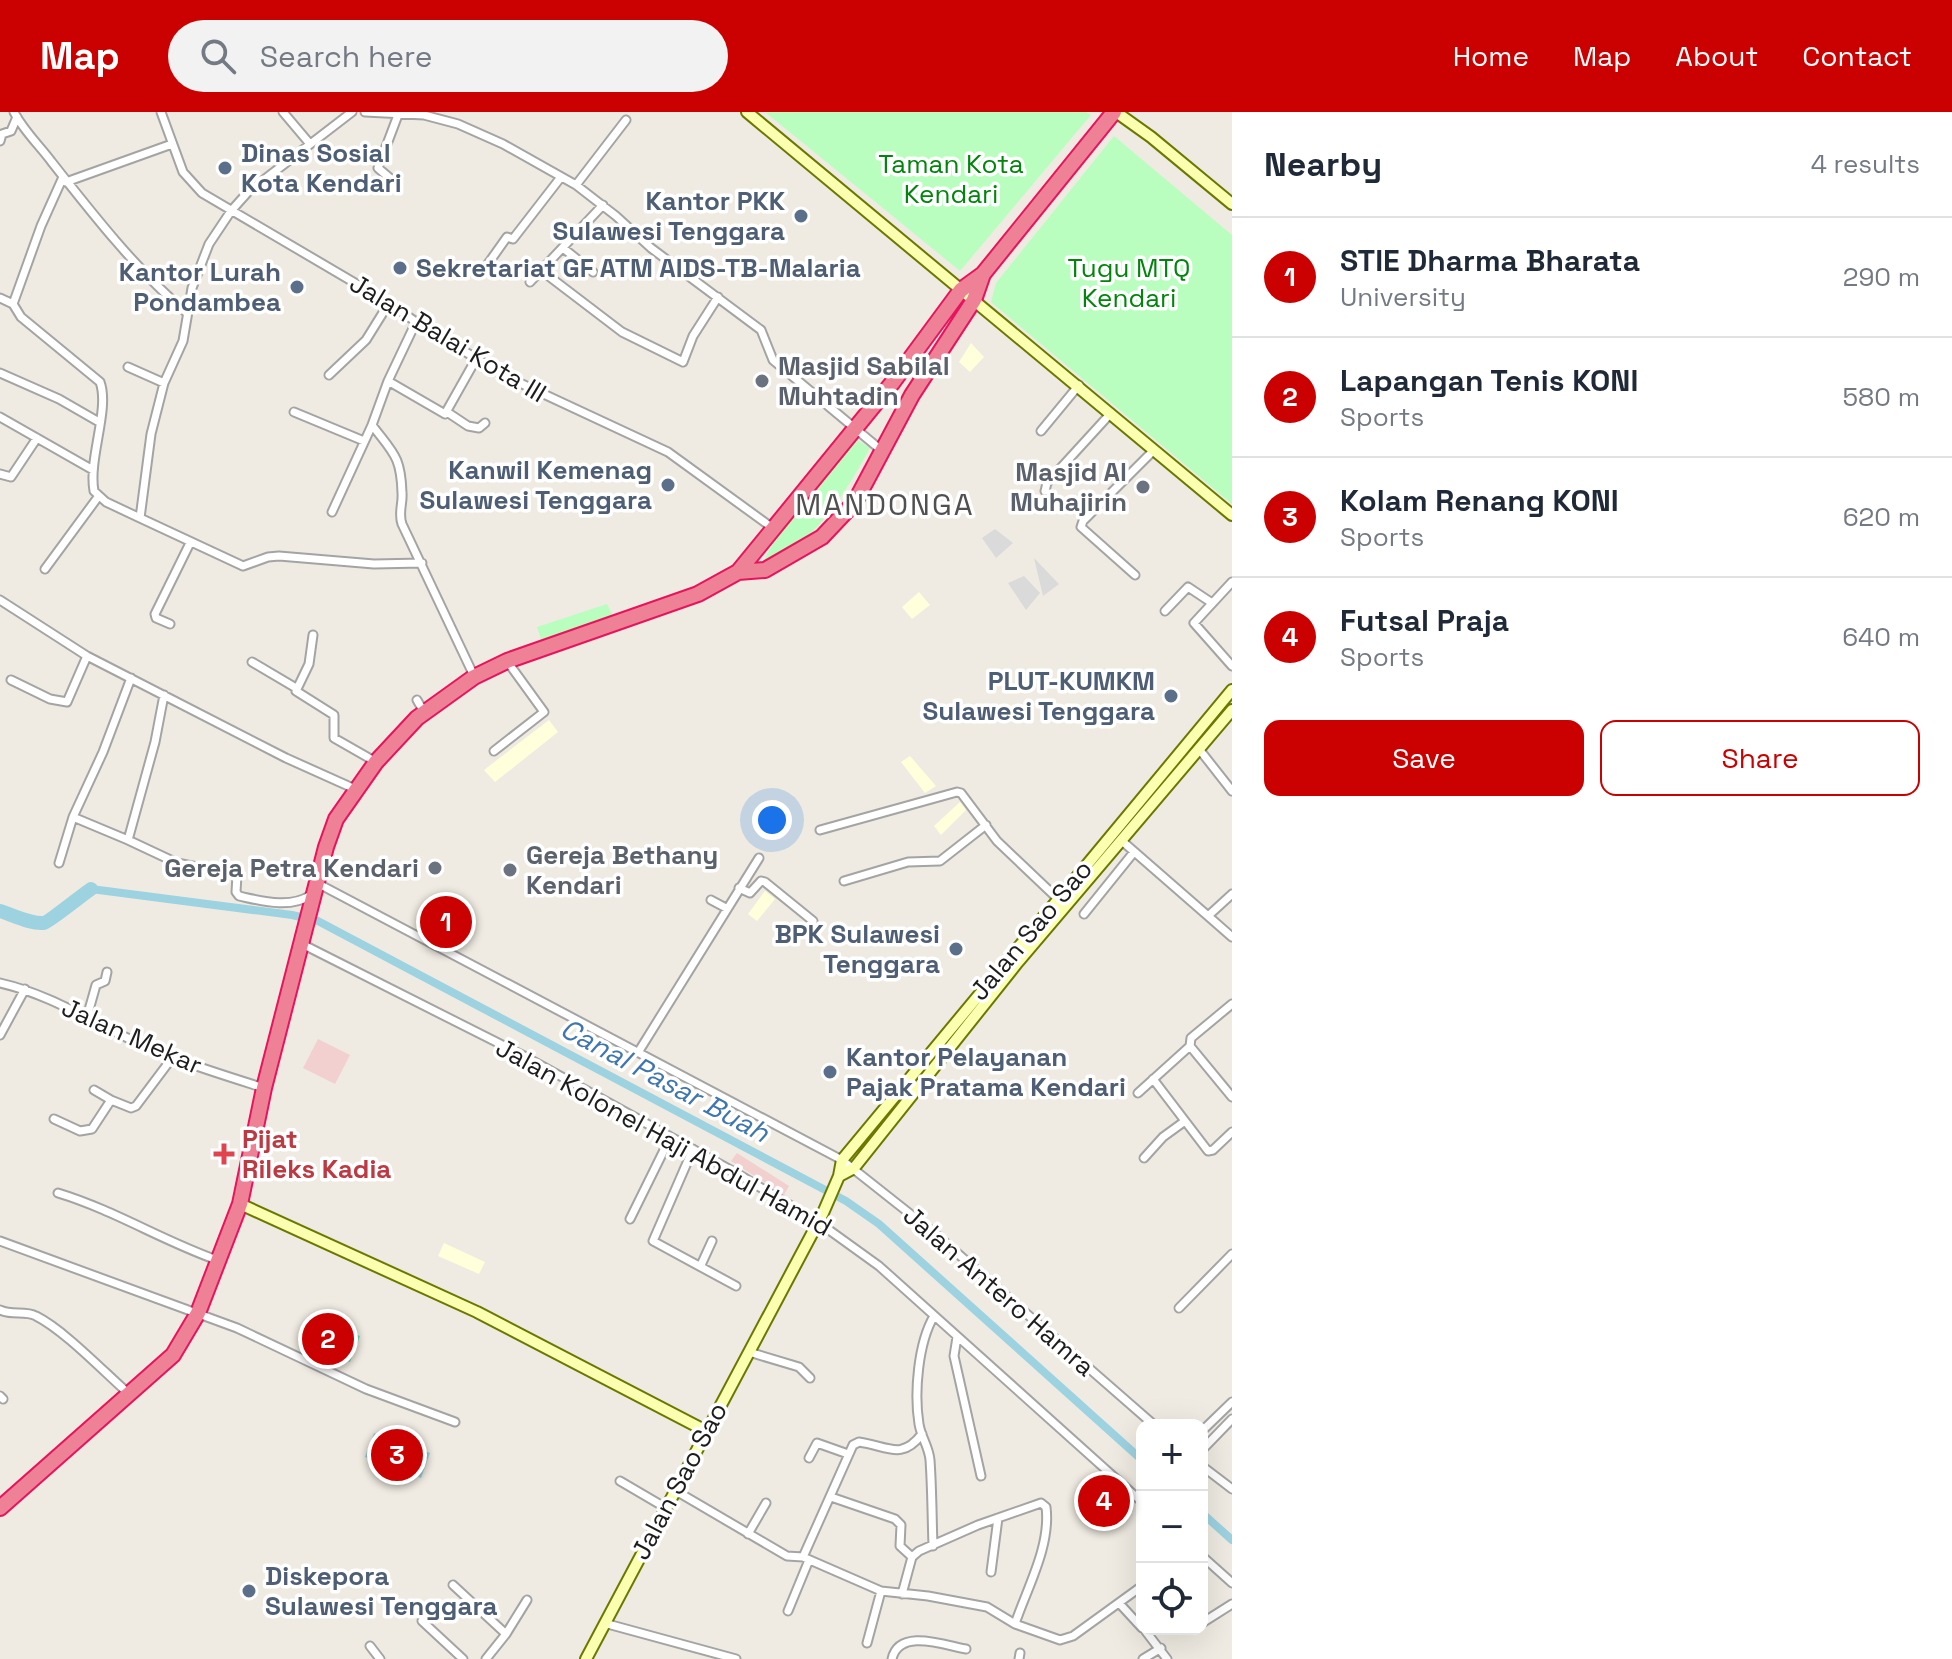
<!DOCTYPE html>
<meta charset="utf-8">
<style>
body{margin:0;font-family:"Space Grotesk",sans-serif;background:#f2f2f3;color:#1f2937}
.controls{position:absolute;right:24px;bottom:24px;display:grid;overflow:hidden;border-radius:16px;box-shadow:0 8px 32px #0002}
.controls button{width:72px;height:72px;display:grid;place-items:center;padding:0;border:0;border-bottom:2px solid #e0e1e3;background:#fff;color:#1f2937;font:40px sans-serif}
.you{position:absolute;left:772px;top:708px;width:28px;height:28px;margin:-20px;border:6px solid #fff;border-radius:50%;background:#1a73e8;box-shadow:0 0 0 12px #1a73e833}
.badge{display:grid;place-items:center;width:52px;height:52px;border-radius:50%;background:#ca0001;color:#fff;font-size:26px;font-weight:700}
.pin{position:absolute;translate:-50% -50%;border:4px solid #fff;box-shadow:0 2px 8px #0006}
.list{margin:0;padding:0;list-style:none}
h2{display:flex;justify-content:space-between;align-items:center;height:104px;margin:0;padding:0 32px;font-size:34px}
h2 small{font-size:26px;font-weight:400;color:#747a83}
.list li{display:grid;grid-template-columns:52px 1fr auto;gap:24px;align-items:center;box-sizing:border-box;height:120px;padding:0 32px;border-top:2px solid #e0e1e3}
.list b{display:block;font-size:30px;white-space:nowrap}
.list p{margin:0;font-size:26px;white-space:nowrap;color:#747a83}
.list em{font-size:26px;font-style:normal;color:#747a83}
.actions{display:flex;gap:16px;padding:24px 32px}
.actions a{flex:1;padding:18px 0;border:2px solid #ca0001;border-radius:16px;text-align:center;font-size:28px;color:#ca0001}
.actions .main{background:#ca0001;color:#fff}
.icon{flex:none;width:44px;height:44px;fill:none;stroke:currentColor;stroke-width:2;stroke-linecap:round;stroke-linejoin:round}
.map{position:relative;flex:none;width:1232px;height:1547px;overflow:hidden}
header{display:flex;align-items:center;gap:48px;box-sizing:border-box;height:112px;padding:0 40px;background:#ca0001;color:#fff}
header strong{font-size:38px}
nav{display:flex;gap:44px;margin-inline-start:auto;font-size:28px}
.search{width:560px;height:72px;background:#f2f2f3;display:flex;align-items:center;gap:20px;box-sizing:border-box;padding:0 28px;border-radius:44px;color:#747a83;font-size:30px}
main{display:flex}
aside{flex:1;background:#fff}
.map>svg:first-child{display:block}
.residential{fill:#dbdada}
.commercial{fill:#f2d0cf}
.education{fill:#ffffdb}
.park{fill:#b9febf}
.pitch{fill:#78e6bb}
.water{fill:#9dd2e1}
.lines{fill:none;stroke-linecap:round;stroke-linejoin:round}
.canal{stroke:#9dd2e1;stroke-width:8}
.river{stroke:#9dd2e1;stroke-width:14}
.street-casing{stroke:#a4a4a4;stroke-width:11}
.secondary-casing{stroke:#6b7800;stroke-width:14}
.highway-casing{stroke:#e8135d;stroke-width:18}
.street{stroke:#fff;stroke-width:7}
.secondary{stroke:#fbffb0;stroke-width:10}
.highway{stroke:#ee8196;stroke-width:14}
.service-dot{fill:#5c6f8a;stroke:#fff;stroke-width:3}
.worship-dot{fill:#6b7280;stroke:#fff;stroke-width:3}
.health-dot{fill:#e0444e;stroke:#fff;stroke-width:3}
.labels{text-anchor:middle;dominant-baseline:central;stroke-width:7;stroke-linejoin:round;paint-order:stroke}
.service-label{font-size:26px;font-weight:bold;fill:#4e5e75;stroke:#fff;text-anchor:end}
.park-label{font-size:26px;fill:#01850c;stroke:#fff}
.street-label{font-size:26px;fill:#1d1d1d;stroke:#fff}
.worship-label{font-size:26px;font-weight:bold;fill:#5b616d;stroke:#fff;text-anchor:start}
.health-label{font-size:26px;font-weight:bold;fill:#be3a42;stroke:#fff;text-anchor:start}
.water-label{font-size:28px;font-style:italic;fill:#3f76ad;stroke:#fff}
.quarter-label{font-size:30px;letter-spacing:2px;fill:#505050;stroke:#fff}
</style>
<header>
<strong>Map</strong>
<div class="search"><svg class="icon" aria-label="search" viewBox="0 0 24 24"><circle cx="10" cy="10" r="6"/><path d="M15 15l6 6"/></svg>Search here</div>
<nav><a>Home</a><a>Map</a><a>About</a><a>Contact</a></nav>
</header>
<main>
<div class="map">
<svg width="1232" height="1547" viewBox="0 0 1232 1547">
<rect width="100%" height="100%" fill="#efebe2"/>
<path class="residential" d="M995,417l18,14 -17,15 -14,-20z
M1034,446l25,26 -16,12z
M1024,464l16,17 -14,17 -18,-27z"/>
<path class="commercial" d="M318,927l32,16 -15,29 -32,-16z
M737,1041l52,33 -5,9 -53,-34z"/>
<path class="education" d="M971,231l13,14 -14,15 -11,-10z
M919,480l11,13 -18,14 -10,-12z
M549,608l9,12 -63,50 -11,-12z
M910,644l26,30 -11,7 -24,-31z
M960,690l6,8 -25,25 -7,-9z
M765,779l10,8 -18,22 -9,-7z
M444,1131l41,19 -6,12 -41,-18z"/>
<path class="park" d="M765,0h322l4,3 -131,156z
M1114,24l118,99v269l-241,-202 5,-19z
M857,328l13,8c-24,43 -55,99 -106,113 4,-16 78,-115 93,-121z
M607,492l8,16 -72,25 -6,-18z"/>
<path class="pitch" d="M327,1210l13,5 -11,28 -13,-5z
M347,1219l13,5 -10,26 -13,-4z"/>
<path class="water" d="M374,1321l56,20 -9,25 -56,-21z"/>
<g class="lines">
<path class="canal" d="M91,777l201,26 26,6 528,280 33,23 263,236
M1202,1401l30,27"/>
<path class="river" d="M0,799c13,4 30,13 44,12 5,-1 38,-28 47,-34"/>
<g class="street-casing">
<path id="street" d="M14,0c9,18 25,33 37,49 40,51 87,111 136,152
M161,0l22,60 19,21 187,110 27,19 91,55 161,75 106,77
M283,0l27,32
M352,0l-104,80 -17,19 -22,33 -17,44 -9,53 -19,42 -13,51 -11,84 103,48 25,-9 11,-1 95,8 48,-1
M365,0l59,3 34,9 45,20 73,41 40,31 35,32 110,82 12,30 108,90
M0,29l2,-7 9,-3 6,-14
M392,68l-14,-12 20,-53
M66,70l106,-38
M576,73l50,-65
M563,136l30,24
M485,156l22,-31 6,2 48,-62
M542,159l80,61 61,30 10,-26 25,-39
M530,170l73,-77
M0,186l13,6 28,-78 22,-49
M13,192l8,13 79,65c10,27 -12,77 -6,109l12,11 34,16
M416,210l-28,59 -16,44c21,28 29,31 30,68 1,11 -4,20 0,31l72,152
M128,255l36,16
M0,261l59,26 40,23
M329,263l37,-35 23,-37
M388,269l57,33 31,-55
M294,300l70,29
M447,300l21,14 11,2 6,-5
M0,305l93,53
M1041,319l38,-46
M0,362l11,3 26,-39
M1045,379l2,-8 64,-70
M332,400l40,-87
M45,457l53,-72
M1135,463l-54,-48 2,-6 71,-71
M1232,470l-38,41 38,43
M0,488l87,56 199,102 69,31
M1165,499l23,-24 24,16
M170,512l-14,-6 -1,-4 35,-71
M313,523l-4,29 -13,27 38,24v23l42,24
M252,550l44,26
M131,566l-28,74 -30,65 55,23 27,-98 9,-47
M11,568l39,19 17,3 20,-46
M417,588l7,12
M1199,637l33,42
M494,639l50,-39 -37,-51
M820,718l137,-38 4,1 36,48 61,58
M128,728l49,23 60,12 -1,17 3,4c23,5 51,13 72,-1
M1122,729l86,75 24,-22
M59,751l14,-46
M844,769l64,-19 32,-1 46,-36
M315,770l527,278 91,72 221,193
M739,776l11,5 11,-12 4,1 48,39
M711,788l15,8
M1084,802l50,-62
M1208,804l24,21
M300,831l224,113 214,118 80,48 61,44 263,236
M0,871c49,11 90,38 136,59 41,19 84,32 128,46
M87,905l9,-32 9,-4 2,-9
M0,923l25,-46
M1190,934l42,51
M1190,934l1,-8 41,-34
M639,939l120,-193
M1153,967l55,72 5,-1 19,-18
M94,978l17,10
M1138,981l52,-47
M54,1007l26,12 12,-2 19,-29 20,8 5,-2 36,-48
M693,1037l-40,92 83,45
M1144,1046l19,-21 22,-16
M58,1081c56,17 105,48 159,67
M630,1107l40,-81
M0,1129l237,87 129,61 89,33
M701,1153l11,-24
M1179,1196l53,-54
M0,1198c12,6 25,0 36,6 28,14 67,55 92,77
M957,1225l-3,19 27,120
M749,1240l50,15 11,11
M0,1284l3,3
M1202,1319l30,-29
M1202,1338l30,-31
M809,1346l8,-15 31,11
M1202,1354l30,23
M620,1369l46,27
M676,1379l111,65 16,1 78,34 47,5 59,11 28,17 45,16 13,-4 69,-50
M831,1385l64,22 6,6 -1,21 12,11
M748,1422l18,-31
M933,1434c-1,-28 -1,-58 -3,-86 -1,-13 -9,-23 -11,-36 -5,-31 -1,-81 15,-108
M1202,1444l30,27
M803,1445l50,-112 6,-3c29,4 42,19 63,-8
M991,1460l7,-54
M453,1473l53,49 -20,25
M902,1482l10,-37 7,-6 59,-26 63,-22 5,4c5,39 -19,81 -31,117
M1119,1491l23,25
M788,1499l21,-51
M422,1509l41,38
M604,1511l132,36
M1202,1511l30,-19
M1144,1517l23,30
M506,1522l21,-34
M867,1531l14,-52
M370,1534l10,13
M892,1547c7,-31 52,-14 74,-10
M1019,1547l1,-6
M1143,1547l18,-11"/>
</g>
<g class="secondary-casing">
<path id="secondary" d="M747,0l485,403
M1116,0l35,25 81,67
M839,1064l15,-8 164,-206 214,-252
M240,1092l237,108 229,119
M586,1547l237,-446 16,-37 3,-16 390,-470"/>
</g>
<g class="highway-casing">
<path id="highway" d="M738,460l155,-190 68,-92 22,-16 131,-162
M0,1396l173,-153 25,-42 42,-109 24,-116 62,-241 10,-28 40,-57 41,-44 57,-41 33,-16 191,-67 40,-22 27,-2 57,-33 33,-35 57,-107 62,-95 9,-26"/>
</g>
<use href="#street" class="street"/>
<use href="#secondary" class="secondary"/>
<use href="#highway" class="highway"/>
</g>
<g class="service-dot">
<circle cx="225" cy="56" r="8"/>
<circle cx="801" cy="104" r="8"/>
<circle cx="400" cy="156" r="8"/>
<circle cx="297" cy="175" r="8"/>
<circle cx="668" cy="373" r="8"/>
<circle cx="1171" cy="584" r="8"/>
<circle cx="956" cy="837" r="8"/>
<circle cx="830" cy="960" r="8"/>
<circle cx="249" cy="1479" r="8"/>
</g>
<g class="worship-dot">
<circle cx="762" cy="269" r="8"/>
<circle cx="1143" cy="375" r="8"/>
<circle cx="435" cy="756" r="8"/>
<circle cx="510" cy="758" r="8"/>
</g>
<path class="health-dot" d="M220 1030h8v8h8v8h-8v8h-8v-8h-8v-8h8z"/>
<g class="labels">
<g class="service-label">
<text x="241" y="41" text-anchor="start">Dinas Sosial<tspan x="241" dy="30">Kota Kendari</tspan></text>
<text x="785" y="89">Kantor PKK<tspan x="785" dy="30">Sulawesi Tenggara</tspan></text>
<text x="416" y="156" text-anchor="start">Sekretariat GF ATM AIDS-TB-Malaria</text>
<text x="281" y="160">Kantor Lurah<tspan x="281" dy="30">Pondambea</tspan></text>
<text x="652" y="358">Kanwil Kemenag<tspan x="652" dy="30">Sulawesi Tenggara</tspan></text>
<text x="1155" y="569">PLUT-KUMKM<tspan x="1155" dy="30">Sulawesi Tenggara</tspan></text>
<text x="940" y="822">BPK Sulawesi<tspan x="940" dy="30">Tenggara</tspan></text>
<text x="846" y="945" text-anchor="start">Kantor Pelayanan<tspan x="846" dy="30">Pajak Pratama Kendari</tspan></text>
<text x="265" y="1464" text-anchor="start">Diskepora<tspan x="265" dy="30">Sulawesi Tenggara</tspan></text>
</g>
<g class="park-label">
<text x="951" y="52">Taman Kota<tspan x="951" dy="30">Kendari</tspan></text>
<text x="1129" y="156">Tugu MTQ<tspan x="1129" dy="30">Kendari</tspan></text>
</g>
<g class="street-label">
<text transform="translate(448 226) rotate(31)">Jalan Balai Kota III</text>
<text transform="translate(1031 818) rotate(-50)">Jalan Sao Sao</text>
<text transform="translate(132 924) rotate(24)">Jalan Mekar</text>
<text transform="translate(664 1025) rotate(29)">Jalan Kolonel Haji Abdul Hamid</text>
<text transform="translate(999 1179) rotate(41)">Jalan Antero Hamra</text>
<text transform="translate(679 1369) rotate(-62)">Jalan Sao Sao</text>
</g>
<g class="worship-label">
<text x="778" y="254">Masjid Sabilal<tspan x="778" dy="30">Muhtadin</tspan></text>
<text x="1127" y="360" text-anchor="end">Masjid Al<tspan x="1127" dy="30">Muhajirin</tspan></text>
<text x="526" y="743">Gereja Bethany<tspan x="526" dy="30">Kendari</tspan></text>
<text x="419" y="756" text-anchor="end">Gereja Petra Kendari</text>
</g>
<g class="health-label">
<text x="242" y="1027">Pijat<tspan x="242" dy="30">Rileks Kadia</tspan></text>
</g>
<g class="water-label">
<text transform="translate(665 968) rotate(28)">Canal Pasar Buah</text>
</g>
<g class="quarter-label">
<text x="885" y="392">MANDONGA</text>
</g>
</g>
</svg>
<div class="controls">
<button>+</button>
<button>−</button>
<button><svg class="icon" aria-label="locate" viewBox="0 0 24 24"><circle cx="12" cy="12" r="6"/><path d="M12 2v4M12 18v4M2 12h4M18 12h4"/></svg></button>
</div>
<div class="you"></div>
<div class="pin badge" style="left:446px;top:810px">1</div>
<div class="pin badge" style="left:328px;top:1227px">2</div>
<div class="pin badge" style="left:397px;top:1343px">3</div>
<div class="pin badge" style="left:1104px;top:1389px">4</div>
</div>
<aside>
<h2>Nearby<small>4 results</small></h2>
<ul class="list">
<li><span class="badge">1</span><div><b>STIE Dharma Bharata</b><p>University</p></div><em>290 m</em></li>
<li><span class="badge">2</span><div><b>Lapangan Tenis KONI</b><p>Sports</p></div><em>580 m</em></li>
<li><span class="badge">3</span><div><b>Kolam Renang KONI</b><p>Sports</p></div><em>620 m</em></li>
<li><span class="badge">4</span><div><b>Futsal Praja</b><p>Sports</p></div><em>640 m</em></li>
</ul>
<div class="actions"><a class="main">Save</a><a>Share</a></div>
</aside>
</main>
